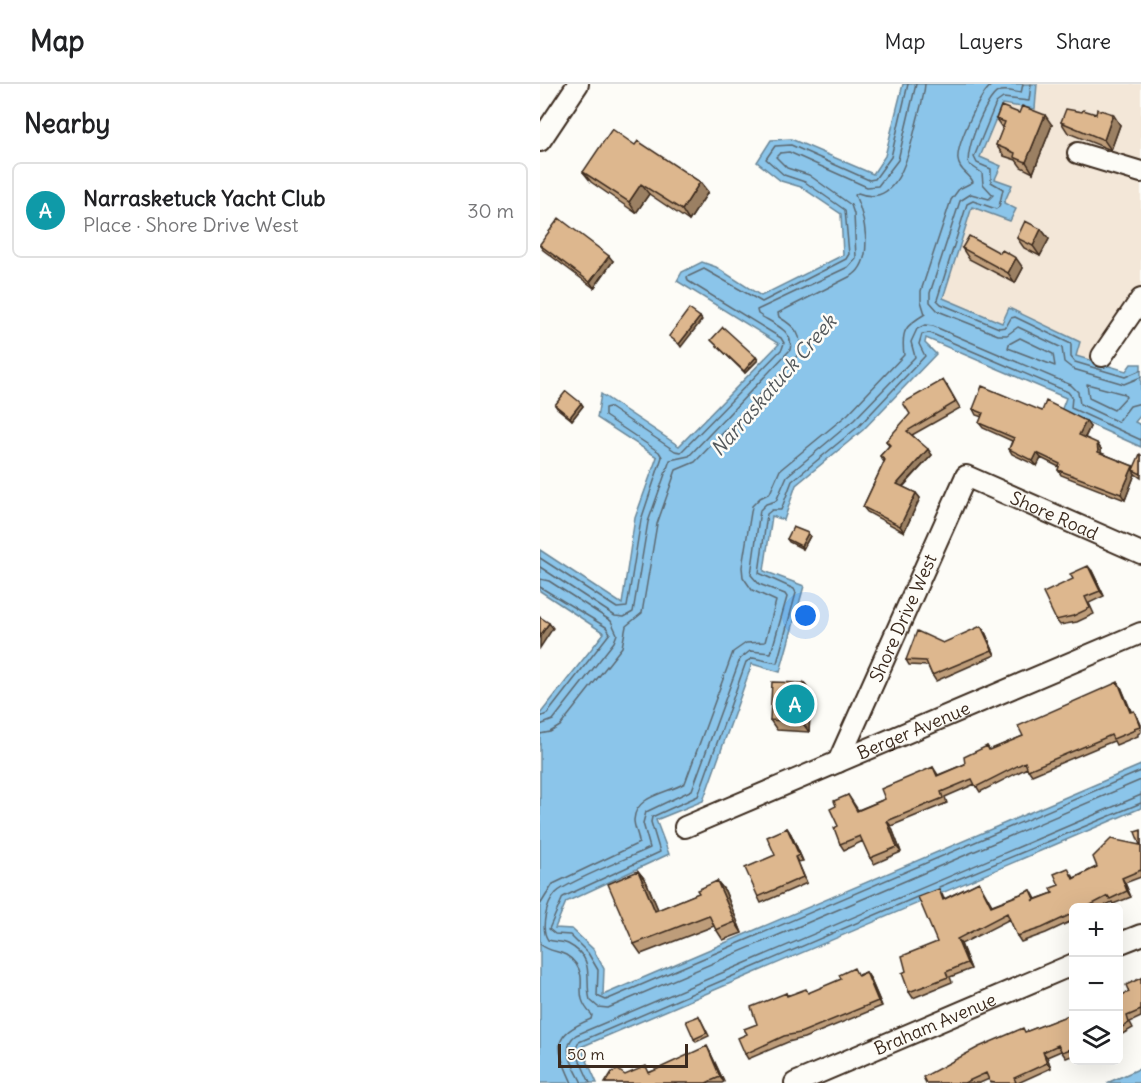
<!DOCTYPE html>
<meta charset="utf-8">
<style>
body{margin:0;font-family:Delius,sans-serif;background:#f6f6f6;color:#202124}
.controls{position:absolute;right:18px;bottom:18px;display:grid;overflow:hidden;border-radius:9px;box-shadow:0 6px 24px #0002}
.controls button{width:54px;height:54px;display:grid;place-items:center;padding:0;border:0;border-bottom:2px solid #e0e0e0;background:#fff;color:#202124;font:30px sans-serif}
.scale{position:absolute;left:18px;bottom:15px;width:130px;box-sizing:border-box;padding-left:6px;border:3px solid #3b2a1e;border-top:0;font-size:16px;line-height:21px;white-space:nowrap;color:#3b2a1e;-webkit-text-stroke:4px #fdfcf7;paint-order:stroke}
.you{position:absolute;left:266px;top:532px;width:21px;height:21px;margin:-15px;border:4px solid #fff;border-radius:50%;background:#1a73e8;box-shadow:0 0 0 9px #1a73e833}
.badge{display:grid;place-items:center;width:39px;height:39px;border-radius:50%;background:#3b2a1e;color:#fff;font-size:20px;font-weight:700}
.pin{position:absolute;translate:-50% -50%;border:3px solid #fff;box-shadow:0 2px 6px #0006}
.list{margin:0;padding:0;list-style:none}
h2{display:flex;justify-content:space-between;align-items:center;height:78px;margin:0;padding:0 24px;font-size:26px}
h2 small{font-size:20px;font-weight:400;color:#757577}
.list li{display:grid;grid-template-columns:39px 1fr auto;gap:18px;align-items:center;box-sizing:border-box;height:96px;margin:0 12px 12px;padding:0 12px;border:2px solid #e0e0e0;border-radius:9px}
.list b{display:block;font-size:22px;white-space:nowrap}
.list p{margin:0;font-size:20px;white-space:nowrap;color:#757577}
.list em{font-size:20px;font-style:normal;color:#757577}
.icon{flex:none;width:33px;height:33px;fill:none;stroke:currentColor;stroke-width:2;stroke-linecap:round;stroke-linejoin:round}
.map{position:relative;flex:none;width:601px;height:999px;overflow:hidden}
header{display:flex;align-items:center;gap:36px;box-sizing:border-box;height:84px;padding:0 30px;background:#fff;border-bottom:2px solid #e0e0e0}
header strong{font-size:28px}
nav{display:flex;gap:33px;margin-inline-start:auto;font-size:21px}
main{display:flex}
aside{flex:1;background:#fff}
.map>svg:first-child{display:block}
.built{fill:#f3e7d8}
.water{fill:#8bc5ea;stroke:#6b8798;stroke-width:1.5}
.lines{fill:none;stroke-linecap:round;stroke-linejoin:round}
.shore{stroke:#5b6870;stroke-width:1.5}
.minor-casing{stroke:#3b2a1e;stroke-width:24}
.minor{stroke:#fdfcf7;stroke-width:20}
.wall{fill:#be9d7a;stroke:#3b2a1e;stroke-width:1.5}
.shaded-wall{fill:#9b8063;stroke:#3b2a1e;stroke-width:1.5}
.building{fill:#ddb78e;stroke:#3b2a1e;stroke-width:1.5}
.labels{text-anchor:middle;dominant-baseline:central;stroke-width:5;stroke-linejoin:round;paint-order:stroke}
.street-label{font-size:18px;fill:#3b2a1e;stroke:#fdfcf7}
.water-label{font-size:20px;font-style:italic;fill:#53585b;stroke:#fdfcf7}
</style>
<header>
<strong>Map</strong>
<nav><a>Map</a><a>Layers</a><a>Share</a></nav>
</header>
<main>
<aside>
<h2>Nearby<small></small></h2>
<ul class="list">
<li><span class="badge" style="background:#0f9aa8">A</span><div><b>Narrasketuck Yacht Club</b><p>Place · Shore Drive West</p></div><em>30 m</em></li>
</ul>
</aside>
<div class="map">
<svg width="601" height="999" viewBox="0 0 601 999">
<rect width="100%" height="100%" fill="#fdfcf7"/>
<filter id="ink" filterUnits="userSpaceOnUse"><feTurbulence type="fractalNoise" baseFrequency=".0167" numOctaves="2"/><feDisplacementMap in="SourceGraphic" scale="12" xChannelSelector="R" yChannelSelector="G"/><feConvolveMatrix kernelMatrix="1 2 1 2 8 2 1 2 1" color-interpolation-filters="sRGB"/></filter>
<g filter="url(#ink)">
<path class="built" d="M497,0h104v227l-37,54 -28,-9 -67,-48 -7,15 -59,-25 29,-92 38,15 6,-12 -12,-6 -9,-24 -16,-22 23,-53 33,5z"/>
<path class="water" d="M363,0h134l-2,25 -33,-5 -22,53 21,9 -6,13 17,6 -8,18 12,6 -6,12 -38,-14 -29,91 59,25 7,-15 71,34 -4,14 50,15 5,-7h10v51l-6,7 6,3v22l-80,-36 5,-13 -140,-60 -1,5 11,11 -73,76 -67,55 -12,35 -12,-4 -8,55 40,15 -24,86 -28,-8 -49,137 -47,19 13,34 -103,48 -11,26 17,1 21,20 11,20 -1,26 538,-230v43l-560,239 16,36h-57v-369l64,-81 -64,-42v-41l82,54 13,-86 22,-61 -60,-39 4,-24 78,52 100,-102 -102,-63 5,-9 20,-10 14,5 45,29 82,-41 -2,-41 -40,-27 -20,-6 -24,-19 14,-22 20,-1 82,35 12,-18z
M601,984v15h-34z"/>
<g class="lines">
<path class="shore" d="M483,0l-2,9c-7,-1 -16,-4 -23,-1 -12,5 -34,61 -29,72l13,9 1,11 10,11 -4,4 -18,-5 -11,7 -30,92v9l8,9 60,24h9l11,-8 44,21 2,14 9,7 51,15 17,-7
M491,0l-2,17 -26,-3 -7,5 -22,54 3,6 14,6v13l12,7 -4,18 -3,2 -23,-8 -6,3 -30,96 4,4 58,24 7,-1 5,-9 4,-1 56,27v13l4,5 50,15 16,-7
M480,254l33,16 2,12 -47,-18 1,-4z
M547,300l37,10 2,3 -12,13 -25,-12z
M601,319l-11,3 -12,16 -38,-18 -2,-12 -7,-7 -138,-59 -8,-1 -8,4 -6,13 4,15 -61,63 -67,56 -11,25 -10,3 -6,6 -9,65 8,9 26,10 2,3 -16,56 -21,-2 -10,8 -48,131 -46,22 -3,11 7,25c-19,9 -82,33 -94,45 -10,11 -16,36 -8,47 6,2 14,1 20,4 29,15 16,35 22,56l8,7 10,1 533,-228
M601,356l-70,-32 1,-11 -4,-5 -138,-59 -8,1 -3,10 6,12 -66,70 -67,55 -11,29h-9l-5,4 -8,59 35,16 2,4 -19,70 -24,-5 -7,4 -48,134 -46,21 -1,5 9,30 -97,45 -14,32 6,5 15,1 18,18 10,17 -1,26 9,4 535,-229
M0,474l77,50 10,-1 14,-87 21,-63 -3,-5 -54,-36v-8l4,-1 66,44 6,1 101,-103 2,-6 -3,-5 -93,-57 -1,-4 17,-8 58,33 84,-43 3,-5 -4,-44 -40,-28 -21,-7 -18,-16 9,-13 16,-1 78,35 6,-1 16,-22 17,-73
M0,483l75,49 9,1 9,-5 15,-90 22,-62 19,-4 101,-106c5,-20 -19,-27 -32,-36l-1,-4 91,-43 8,-9 -2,-44 -3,-9 -42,-30 -22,-7 -11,-11 4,-4 9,-1 78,35 11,-1 20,-26 18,-76
M0,495l9,2 62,40 6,13 -3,8 -61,78 -13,5
M0,503l66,40 4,6 -63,81 -7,3
M0,650l10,-2 10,-6 62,-79 4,-21 16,-13 15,-89 19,-54 19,-8 102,-106c9,-20 -3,-30 -18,-39l-1,-4 75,-38c22,-16 11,-60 2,-80l3,-2c40,16 51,-40 58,-68 3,-13 8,-27 9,-41
M399,803l202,-84
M0,821l13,-21 86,-41c0,-8 -5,-15 -5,-23 1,-25 35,-27 51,-37l48,-131 13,-9 19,-1 11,-41 -24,-11 -9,-13 -1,-10 10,-61 8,-8 10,-5 10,-23 68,-56 56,-59c-3,-25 1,-29 21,-41l-4,-13v-10l30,-91 8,-11 14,-7c-3,-8 -14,-11 -15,-22 -2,-15 23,-69 35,-76
M0,860c13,11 24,4 36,20 13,19 -5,30 16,51l-1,4c-41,17 -35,28 -19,64
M42,999c-7,-15 -23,-36 -6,-48l565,-240
M50,999l-15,-33 4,-8 338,-145"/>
<g class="minor-casing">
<g id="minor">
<path d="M0,57l38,-57"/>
<path d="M538,69l63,19"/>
<path d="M562,272l39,-57"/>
<path id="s1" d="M298,678l128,-286 175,77"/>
<path id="s2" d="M145,743l456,-194"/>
<path d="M578,860l23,-9"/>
<path id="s3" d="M255,999l279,-119"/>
</g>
</g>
<use href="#minor" class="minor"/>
</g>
<path class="wall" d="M556,30l24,11 -9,25 -43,-17 -7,-11z
M456,35l56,6 -19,48 -12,-6 -5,-7 -12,-4 -8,-11 7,-16z
M95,61l65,37 8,10 -19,29 -40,-27 -13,19 -45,-31 -8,-10z
M501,145l8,10 -9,17 -16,-8 -7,-10z
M0,162l73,15 -19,27 -51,-38z
M422,164l61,20 -8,15 -46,-24z
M171,256l45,17 2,3 -13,13z
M407,301l13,23 -48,27 20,20 -29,32 13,6 4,5 -16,34 -37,-20 -4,-5 21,-45 -4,-6 9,-10 -3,-5z
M41,319l2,3 -11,14 -15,-12 -2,-3z
M433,325l69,2 48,16 -5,11 16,11v4l32,13 1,2 7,-13v23l-6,-4 -10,26 -64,-25 -3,-5 1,-3 -18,-9 -4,8 -25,-12 -3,-5 3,-8 -29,-13 -4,-5 3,-6 -6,-2z
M270,452l-7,13 -14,-7 -2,-3z
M552,487l12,25 -15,7 5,11 -17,8 -17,3 -4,-5z
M445,548l10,23 -59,26 -4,-6 -4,-9 -19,-1 -3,-5z
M264,599l7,11 -2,38 -32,-2 -7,-10z
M581,603l10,25 6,4 4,9v7l-3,2v2l-22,9 -2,-4 -8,3 -74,31 -5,-7 -47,24 -5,-8 -30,13 2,6 -56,23 10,26 -27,12 -4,-6 -7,-17 -19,9 -4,-6 -4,-38 12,-11 10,15 27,-11 48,-32 5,8 27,-11 22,-18 3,4 33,-14z
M247,744l4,6 12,27 -5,1 9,21 -46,20 -3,-6z
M601,746v47l-16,6 6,14 -18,7 -1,-2 -12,6h-26v12l-28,13 -25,9 -4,-6 -7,-17 -49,25 10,25 -21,8 2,5 -39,16 -4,-6 -3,-21 31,-29 5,-48 2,5 35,-17 13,23 39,-15 5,9 17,-6 6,-8 13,-11 2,4 66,-33z
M98,787l8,10 12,29 41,-17 18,-12 8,10 17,42 -19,7 -9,-14 -73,28 -7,-10z
M326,888l4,6 12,28 -78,32 -16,4 -40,17 -3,-5 12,-30 29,-31 1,2 22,-2z
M601,894v39l-11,5 3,6 -14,8v-40l10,-4z
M534,929v42l-8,3 -5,-7 -14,6 4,11 -33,15h-27l-2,-4 -9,4h-54l100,-51z
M159,932l10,20 -13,6 -2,-3z
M170,968l14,30 -2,1h-117l20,-8 25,-3z"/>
<path class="shaded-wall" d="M573,30l7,11 -9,25 -7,-10z
M505,31l7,10 -19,48 -7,-11z
M160,98l8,10 -19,29 -7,-11z
M101,100l8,10 -13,19 -7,-11z
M501,145l8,10 -9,17 -7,-10z
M69,172l4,5 -19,27 -4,-6z
M476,174l7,10 -8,15 -7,-10z
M160,233l2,3 -21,27 -2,-3z
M216,273l2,3 -13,13 -1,-2z
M41,319l2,3 -11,14 -2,-3z
M546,337l4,6 -7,14 -4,-6z
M557,359l4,6 1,8 -4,-5z
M388,365l4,6 -32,34 -3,-5z
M497,369l4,5 -4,8 -4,-5z
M593,382l3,5 -3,-1 2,4 -10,26 -4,-6z
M376,409l4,5 -16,34 -4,-6z
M268,449l2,3 -7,13 -2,-3z
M548,482l4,5 12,25 -4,-5z
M9,539l4,5 -13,20v-12z
M441,542l4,6 10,23 -3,-5z
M578,598l3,5 13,31 -4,-6z
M264,599l7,11 -2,38 -7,-10z
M594,627l3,5 4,9v3z
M347,737l4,5 10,26 -4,-5z
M247,744l4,6 12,27 -4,-6z
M255,773l3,5 9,21 -4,-6z
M98,787l8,10 17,40 -8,-10z
M582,794l3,5 6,14 -4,-6z
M177,797l8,10 17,42 -7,-11z
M417,855l4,5 10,25 -4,-6z
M326,888l4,6 12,28 -4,-5z
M167,962l3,6 14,30 -4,-5z
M503,968l4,5 4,11 -4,-5z"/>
<path class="building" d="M461,22l18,7 3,-7 23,9 -19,47 -12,-5 1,-4 -19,-8 9,-23 -9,-3z
M526,25l16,3 1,-2 13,4 1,-5 16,5 -9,26 -43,-18z
M72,45l23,16 3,-4 62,41 -18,28 -41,-26 -12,18 -46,-30z
M19,134l50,38 -19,26 -50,-37v-1z
M485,137l16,8 -8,17 -16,-8z
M429,152l31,17 2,-3 14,8 -8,15 -46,-25z
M149,225l11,8 -21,27 -10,-8z
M183,243l33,30 -12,14 -33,-31z
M403,296l13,22 -49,29 21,18 -31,35 19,9 -16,33 -37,-19 22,-47 -5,-4 10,-11 -4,-4 24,-27 -7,-11z
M442,302l60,25 4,-10 40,20 -7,14 18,8 1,9 35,14 -12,28 -63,-24 2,-6 -23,-11 -4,8 -24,-12 5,-11 -35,-15 4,-10 -10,-4z
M26,307l15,12 -11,14 -15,-12z
M600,370l1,1v19l-8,-4z
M253,443l15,6 -7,13 -14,-7z
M548,482l12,25 -15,6 5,11 -17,8 -17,4 -13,-27 30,-14 -3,-5z
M0,533l9,6 -9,13z
M441,542l11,24 -60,25 -6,-14 -20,-1 11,-29 26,12z
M232,598l32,1 -2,39 -32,-2z
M578,598l12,30 4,-1 6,15 -6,2 1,2 -22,9 -2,-4 -9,4 -74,31 -3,-8 -49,25 -4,-8 -31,13 2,6 -56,23 10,26 -27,11 -10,-22 -20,8 -6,-16 4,-2 -8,-17 6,-3 -2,-5 14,-6 9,16 28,-12 -4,-10 52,-22 4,9 28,-12 -1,-7 23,-11 2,4 34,-14 -5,-10z
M247,744l12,27 -4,2 8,20 -45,20 -13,-29 30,-13 -8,-18z
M601,746v40l-19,8 5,13 -17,8 -2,-3 -23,12h-11v5l-32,15 -25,8 -10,-23 -50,26 10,24 -21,9 2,5 -39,15 -7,-19 4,-2 -4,-15 35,-14 -19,-45 21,-8 4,11 36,-18 12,24 40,-16 4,9 -3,2 21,-8 -2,-5 8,-3 -5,-11 14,-6 5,11 24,-12 -4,-10 18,-18 29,6 -5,-13z
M98,787l17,40 44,-18 -2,-3 20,-9 18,41 -19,8 -7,-15 -75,29 -26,-60z
M314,884l4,8 8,-4 12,29 -78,32 -16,3 -39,18 -7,-16 9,-4 -3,-5 13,-5 -6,-17 35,-14 1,3 19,-7 2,4 33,-14 -2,-4z
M601,894v32l-14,6 2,7 -10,6v-33l10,-4 -3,-7z
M534,929v35l-12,4 -4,-7 -15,7 4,11 -33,15 2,4 -3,1h-18l-5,-1 -4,-9 -22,10h-38l-3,-6 56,-30 44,-19 2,4z
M159,932l8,17 -13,6 -8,-18z
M167,962l13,31 -14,6h-101l7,-11 6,-2 7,5 21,-9 3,7z"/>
</g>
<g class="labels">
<g class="street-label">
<text stroke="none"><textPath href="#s1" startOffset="410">Shore Road</textPath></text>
<text stroke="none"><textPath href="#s1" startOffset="158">Shore Drive West</textPath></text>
<text stroke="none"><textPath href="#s2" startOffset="248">Berger Avenue</textPath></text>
<text stroke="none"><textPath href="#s3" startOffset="152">Braham Avenue</textPath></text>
</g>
<g class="water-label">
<text transform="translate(233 301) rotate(-49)">Narraskatuck Creek</text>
</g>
</g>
</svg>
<div class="controls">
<button>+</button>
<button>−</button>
<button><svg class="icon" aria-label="layers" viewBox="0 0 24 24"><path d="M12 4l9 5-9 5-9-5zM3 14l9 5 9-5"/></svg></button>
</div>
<div class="scale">50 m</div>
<div class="you"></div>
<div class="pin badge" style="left:255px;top:620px;background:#0f9aa8">A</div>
</div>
</main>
